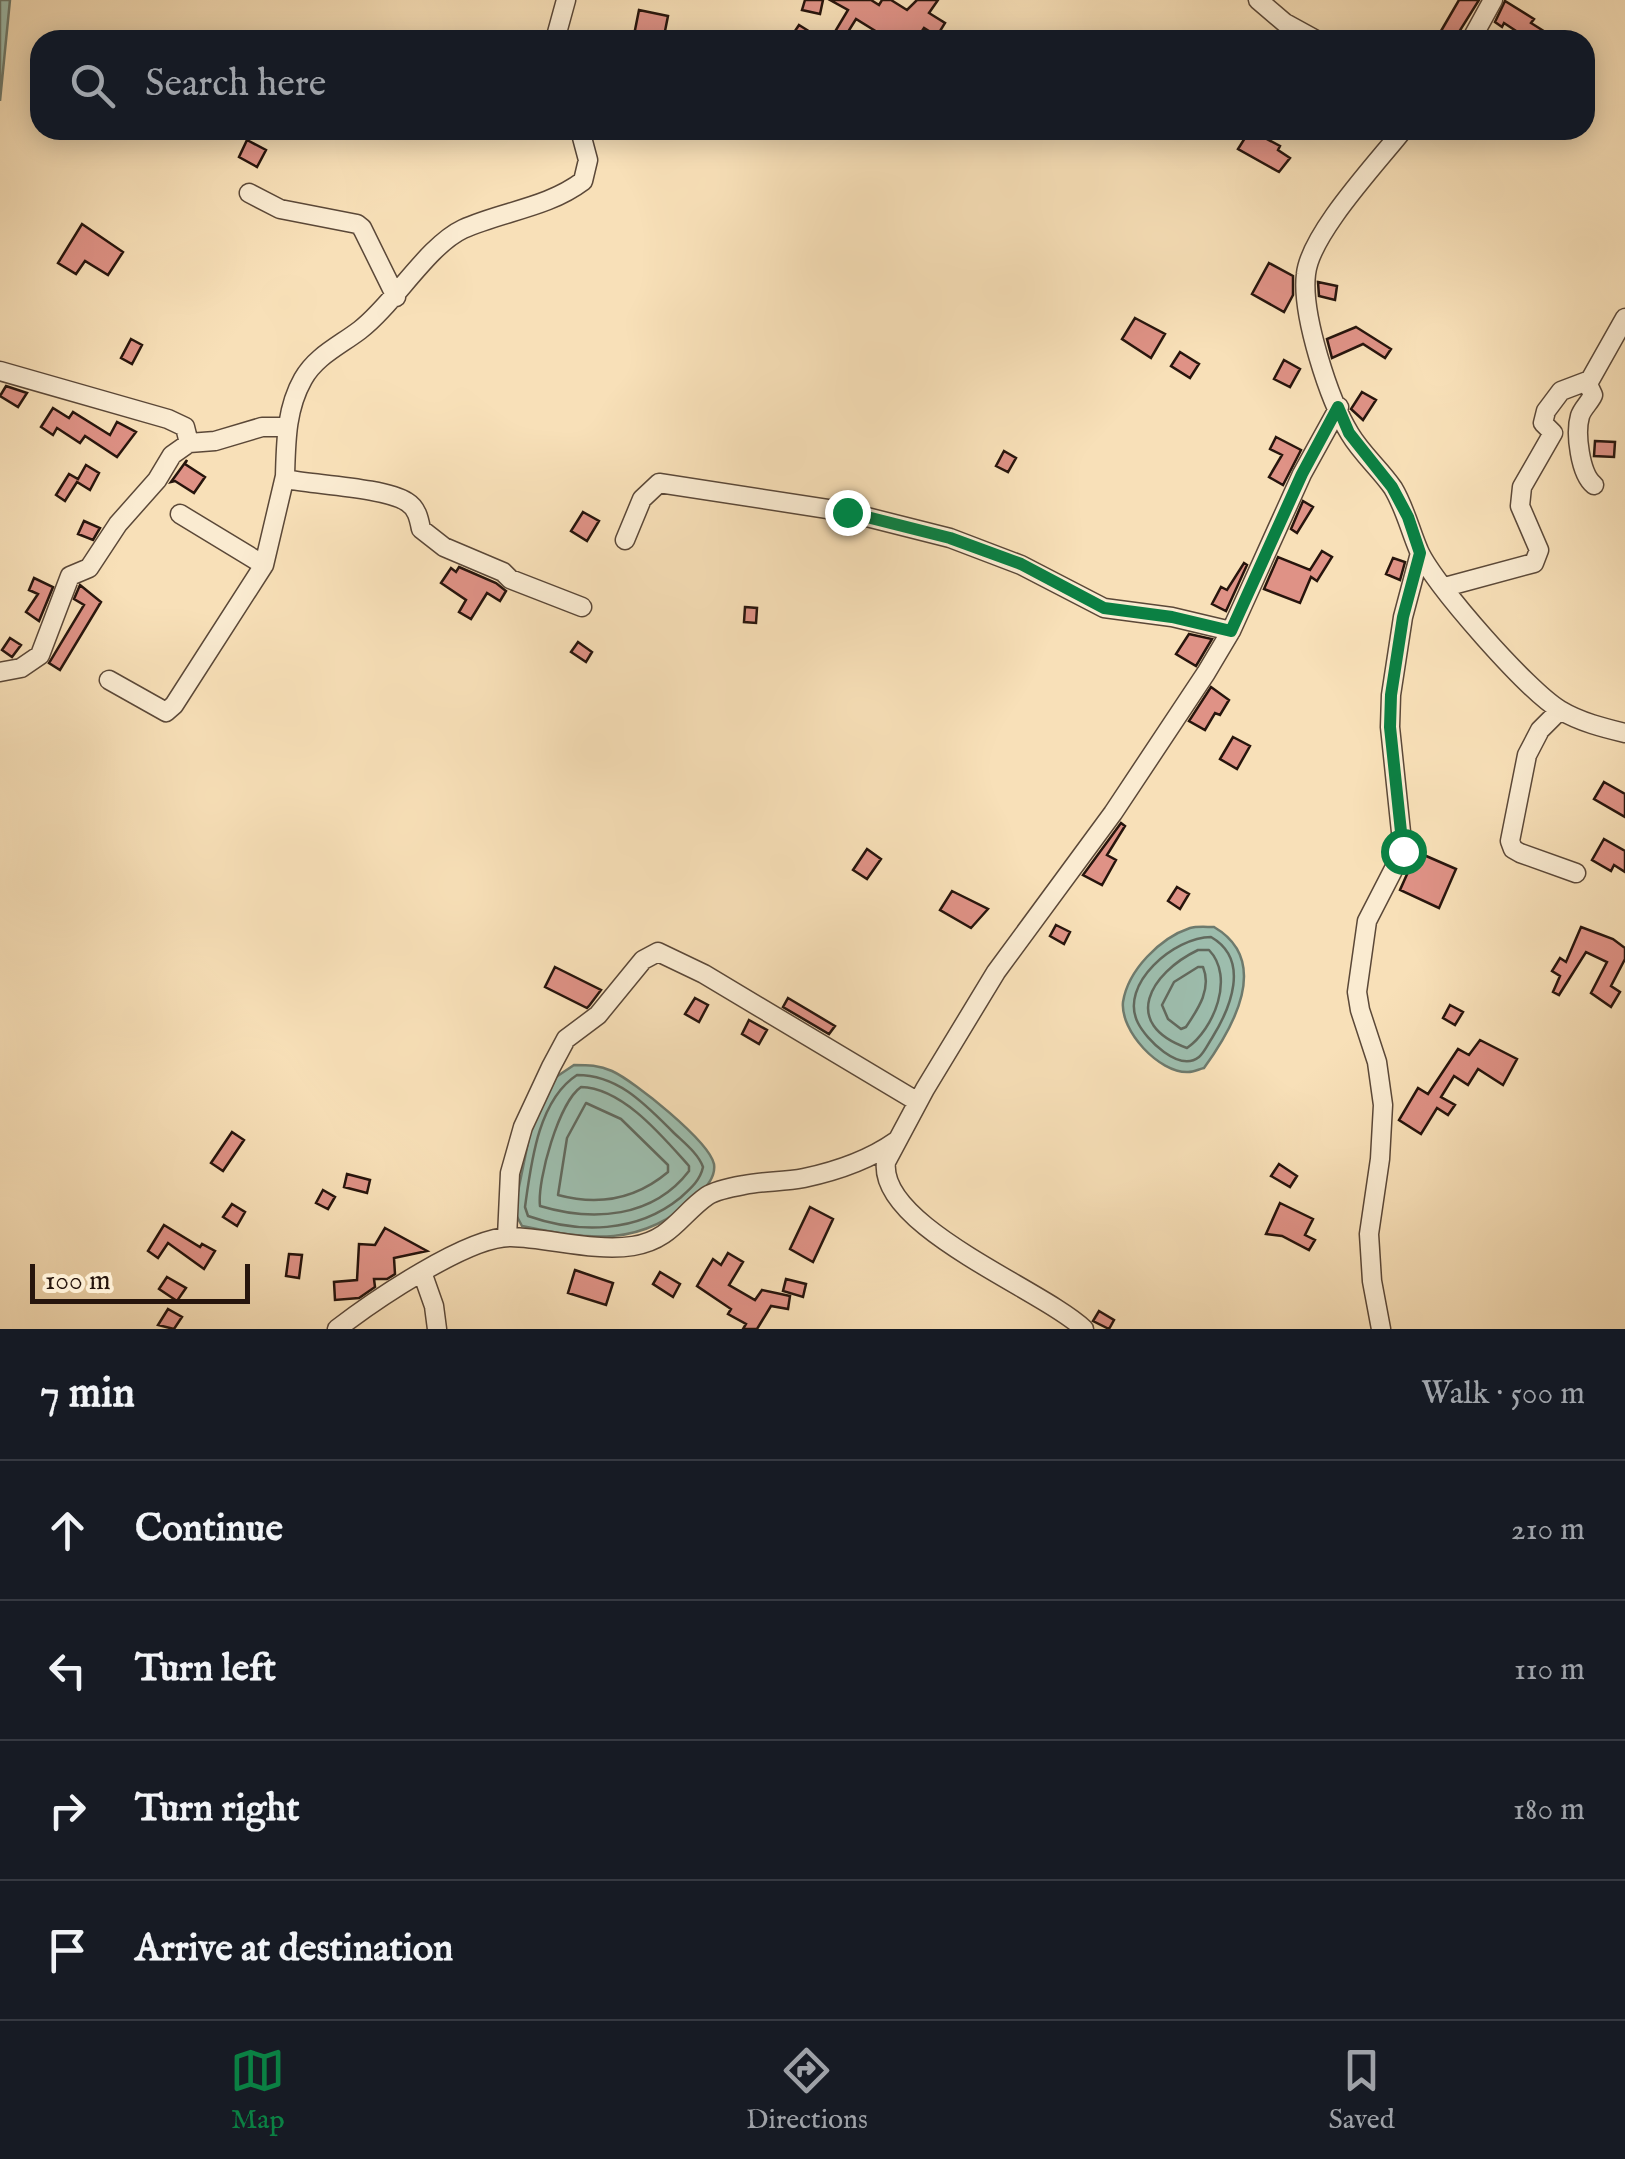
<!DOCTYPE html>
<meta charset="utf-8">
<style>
body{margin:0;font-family:"IM FELL English",serif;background:#20242c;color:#f1f3f6}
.scale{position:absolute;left:30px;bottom:25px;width:220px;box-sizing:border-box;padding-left:10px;border:5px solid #27150d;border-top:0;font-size:28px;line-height:35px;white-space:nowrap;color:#27150d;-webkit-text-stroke:8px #faebd1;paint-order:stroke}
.stop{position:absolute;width:30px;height:30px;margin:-22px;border:8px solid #0b8043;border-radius:50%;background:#fff}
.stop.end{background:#0b8043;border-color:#fff;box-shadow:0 2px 10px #0008}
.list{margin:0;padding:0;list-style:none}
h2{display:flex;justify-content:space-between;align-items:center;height:130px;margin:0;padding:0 40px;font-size:42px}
h2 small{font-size:32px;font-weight:400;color:#9ea1a6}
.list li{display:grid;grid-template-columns:65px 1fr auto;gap:30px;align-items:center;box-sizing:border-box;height:140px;padding:0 40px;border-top:2px solid #363941}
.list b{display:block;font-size:38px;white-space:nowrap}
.list em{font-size:32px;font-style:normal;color:#9ea1a6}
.icon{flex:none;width:55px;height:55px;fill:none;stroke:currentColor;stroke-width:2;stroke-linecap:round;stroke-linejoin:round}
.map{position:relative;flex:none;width:1625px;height:1329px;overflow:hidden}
.search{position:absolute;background:#171b24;box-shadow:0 5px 25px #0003;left:30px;right:30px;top:30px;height:110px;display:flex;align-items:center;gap:25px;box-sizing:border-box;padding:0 35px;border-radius:30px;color:#9ea1a6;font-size:38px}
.sheet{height:690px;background:#171b24}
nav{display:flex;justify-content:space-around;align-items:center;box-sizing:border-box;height:140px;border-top:2px solid #363941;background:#171b24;font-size:28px;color:#9ea1a6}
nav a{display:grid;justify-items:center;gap:5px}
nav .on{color:#0b8043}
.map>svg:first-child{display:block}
.water{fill:#9dbdad;stroke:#6e7a6d;stroke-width:2.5}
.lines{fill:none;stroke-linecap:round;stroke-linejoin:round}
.shore{stroke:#62695d;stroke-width:2.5}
.building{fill:#df9286;stroke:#27150d;stroke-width:2.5}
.minor-casing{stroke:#5b4838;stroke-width:21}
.minor{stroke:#faebd1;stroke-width:18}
.route{stroke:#0b8043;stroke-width:12}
</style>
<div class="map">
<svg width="1625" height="1329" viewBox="0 0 1625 1329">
<rect width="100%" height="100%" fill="#f8e0b8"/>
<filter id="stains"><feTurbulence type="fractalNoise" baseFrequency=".002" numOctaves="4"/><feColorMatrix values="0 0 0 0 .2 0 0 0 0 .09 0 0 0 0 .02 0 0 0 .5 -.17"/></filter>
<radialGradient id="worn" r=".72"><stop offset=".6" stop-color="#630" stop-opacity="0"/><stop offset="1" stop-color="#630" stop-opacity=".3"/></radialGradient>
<path class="water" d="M0,0h10l-10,101z
M1214,927c58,34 19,101 -10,141 -5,1 -10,4 -16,4 -29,1 -68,-41 -65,-70 5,-32 37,-64 67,-74 7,-2 16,-1 24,-1z
M574,1065c14,0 25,0 38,6 22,10 97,70 102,93 2,13 -10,26 -18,33 -54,51 -107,43 -174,29l-8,-15 17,-83 22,-49z"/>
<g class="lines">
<path class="shore" d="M1211,937c40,23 19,72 1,101 -4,6 -8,15 -13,19 -20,16 -53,-18 -61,-34 -20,-39 37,-86 73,-86z
M1198,950h11c26,27 5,79 -22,98 -67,-24 -37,-75 11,-98z
M1198,967h5c9,22 -5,42 -17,60l-5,2 -13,-10 -6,-14 12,-23z
M577,1075c41,0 68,29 95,56 11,11 26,22 31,36 -3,14 -13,22 -23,31 -43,35 -101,36 -152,18l-3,-9c6,-43 13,-107 52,-132z
M581,1087c42,1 82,50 108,79v5c-36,47 -96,51 -149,35 -3,-26 19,-104 41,-119z
M586,1103l35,16 47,46v7c-32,27 -69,34 -110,23l9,-57z"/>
</g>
<path class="building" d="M805,0h18l-3,14 -18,-4z
M830,0h41l8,5 3,-5h9l16,10 10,-10h21l-9,13 16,10 -8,13 -13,-8 -8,12h-26l-34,-21 -13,21h-13l18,-30z
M1459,0h20l-25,40 -13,-9z
M1505,1l29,18 -3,4 27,17h-28l-26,-17 -2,4 -7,-5z
M639,10l29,6 -4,20 -29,-6z
M799,25l24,15h-21l-9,-6z
M1250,130l30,16 -2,4 12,8 -11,14 -41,-23z
M247,140l19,10 -9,17 -18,-10z
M82,224l41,28 -15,23 -23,-14 -9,13 -18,-11z
M1269,263l24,13v19l-9,17 -32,-18z
M1318,282l19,4 -2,14 -16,-4z
M1135,318l30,16 -14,24 -29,-19z
M1356,327l35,22 -6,9 -22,-14 -31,14 -5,-19z
M131,339l11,6 -10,19 -11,-6z
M1180,352l19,12 -9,14 -19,-12z
M1284,360l16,9 -10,18 -16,-8z
M6,386l21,7 -9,14 -18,-11z
M1362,392l14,8 -13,20 -12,-11z
M53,408l16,10 4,-6 37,23 7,-13 19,10 -19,25 -32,-21 -5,7 -23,-15 -4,7 -12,-8z
M1276,437l25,13 -18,35 -14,-8 13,-22 -12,-6z
M1595,441l20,1 -1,15 -20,-1z
M1004,451l12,7 -8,14 -12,-6z
M187,460l-2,4 20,13 -11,16 -19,-12 -4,1z
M86,465l13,8 -9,17 -13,-8 -12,19 -9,-6 13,-21 9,5z
M1303,501l10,6 -16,26 -6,-4z
M583,512l16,9 -12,20 -16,-10z
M84,521l16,7 -7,12 -15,-6z
M1322,551l10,6 -15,24 -6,-4 -11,26 -36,-14 14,-32 32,13z
M1393,558l12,4 -5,18 -14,-6z
M1244,563l3,2 -21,46 -14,-7 9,-17 6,3z
M459,567l37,16 10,8 -6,10 -13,-8 -16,26 -12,-7 7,-12 -25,-17 10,-15 5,4z
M34,578l19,9 -14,34 -13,-9 12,-18 -9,-4z
M80,585l21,17 -41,68 -11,-7 35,-58 -10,-6z
M745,607l12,1 -1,15 -12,-1z
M1189,634l23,5 -16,27 -20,-12z
M10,638l11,7 -9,12 -10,-7z
M578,642l14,10 -6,10 -15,-10z
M1211,687l18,13 -9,15 -5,-2 -10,17 -16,-9z
M1233,737l17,9 -13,23 -17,-10z
M1604,782l21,12v23l-31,-18z
M1121,823l4,3 -18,29 9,5 -14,25 -19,-10z
M1604,839l21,12v21l-11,-7 -3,6 -19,-11z
M867,849l14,10 -14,20 -14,-9z
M1417,852l39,17 -17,39 -39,-18z
M1177,887l12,7 -9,15 -12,-8z
M952,891l36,18 -17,19 -31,-18z
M1056,925l14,7 -6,12 -14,-8z
M1581,927l32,12 12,9v11l-14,27 9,6 -9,15 -20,-14 16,-31 -21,-10 -27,43 -6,-3 7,-16 -8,-5 8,-13 6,4z
M555,967l46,23 -12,16 -2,2 -42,-21z
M695,998l13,7 -9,17 -14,-8z
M788,998l47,28 -6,8 -46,-27z
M1450,1005l13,7 -8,13 -12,-7z
M749,1020l18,10 -8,14 -17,-10z
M1480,1040l37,19 -14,26 -25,-16 -10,16 -14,-9 -13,21 14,8 -7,10 -11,-7 -16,26 -22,-14 19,-32 10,6 30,-45 11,6z
M232,1132l12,8 -21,31 -12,-8z
M1279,1164l18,12 -7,11 -19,-11z
M347,1174l23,6 -3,13 -23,-6z
M323,1190l12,7 -7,12 -12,-6z
M1280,1203l33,16 -8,16 10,5 -6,10 -27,-14 -16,-2z
M232,1204l13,8 -8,14 -14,-9z
M810,1207l23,12 -20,43 -23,-13z
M164,1225l36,22 2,-3 13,7 -11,18 -36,-26 -10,15 -10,-7z
M385,1228l42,23 -33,7 1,16 -8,5h-13l1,8 -16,11 -24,2 -1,-18 23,-2 2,-36 16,1z
M728,1253l15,9 -14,23 26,15 7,-10 28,6 -2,13 -17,-3 -14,23h-14l3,-5 -18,-10 3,-5 -34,-23 16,-27 8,6z
M289,1254l13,1 -3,23 -13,-2z
M575,1270l38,13 -7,22 -38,-12z
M660,1272l20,12 -7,13 -20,-13z
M167,1277l19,11 -9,13 -18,-12z
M786,1279l20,5 -3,13 -20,-6z
M168,1309l14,8 -8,12 -16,-4z
M1099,1311l15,9 -5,9 -16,-8z"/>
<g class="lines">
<g class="minor-casing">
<path id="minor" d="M1258,0l27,23 31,17
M555,40l11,-40
M1471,40l22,-40
M580,130l8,30 -5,21c-36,27 -80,30 -120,48 -36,17 -69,75 -103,101 -21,16 -44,26 -57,49 -17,30 -17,63 -18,97l6,4c28,5 95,8 116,22 10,6 12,17 14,27l23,18 59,25 7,7 72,28
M1403,130c-26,33 -93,104 -97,144 -5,40 23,126 44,160 12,20 30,35 43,54 12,20 17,42 26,63 16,35 109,140 141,159 20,12 44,18 65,23
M249,193l31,16 77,15 5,4 34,69
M0,371l168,48 17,8 4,16
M1587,382l6,13c-3,7 -11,14 -13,21 -5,17 0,58 14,69
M180,514l84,51
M625,540l17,-41 17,-16 188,29 103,26 71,27 83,43 68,9 59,14
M1445,587l89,-24 5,-13 -19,-44 2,-19 31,-54 -10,-10 3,-12 15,-20 29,-11 35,-62
M0,672l21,-4 19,-13 30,-79 19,-8 29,-44 39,-44 15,-25 17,-12 26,-2 47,-14h24
M109,680l57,32 8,-7 90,-140 21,-89
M1560,710l-20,20 -13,25 -17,86 3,8 7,4 56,20
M507,1237l3,-64 13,-46 28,-60 15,-28 32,-24 45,-55 15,-8 46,22 214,128
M422,1272l12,34 3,23
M337,1329c35,-27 131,-93 174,-92 38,1 84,15 122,9 38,-6 48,-32 74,-50 9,-6 26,-9 37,-11 19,-4 40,-3 60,-7 33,-7 65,-18 92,-37
M1084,1329c-42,-40 -206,-102 -198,-167l39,-73 71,-117 117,-159 93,-140 25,-42 71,-157 37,-67
M1381,1329l-9,-48 -3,-47 11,-75 3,-54 -6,-43 -17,-52 -3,-18 10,-71 36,-70 -13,-124 1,-32 12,-78 17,-64"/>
</g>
<use href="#minor" class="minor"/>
</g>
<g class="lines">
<path class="route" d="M847,512l103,26 71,26 83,44 68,9 59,14 71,-157 36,-67 11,26 43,54 16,30 12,36 -17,64 -12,78 -1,32 13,124"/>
</g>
<rect width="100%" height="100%" filter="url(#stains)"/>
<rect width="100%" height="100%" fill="url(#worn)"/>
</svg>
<div class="scale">100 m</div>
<div class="stop" style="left:1403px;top:851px"></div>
<div class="stop end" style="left:847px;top:512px"></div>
<div class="search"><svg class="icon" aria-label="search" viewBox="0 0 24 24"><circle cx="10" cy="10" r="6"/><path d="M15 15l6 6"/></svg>Search here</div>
</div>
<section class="sheet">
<h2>7 min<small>Walk · 500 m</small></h2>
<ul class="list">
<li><svg class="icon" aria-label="ahead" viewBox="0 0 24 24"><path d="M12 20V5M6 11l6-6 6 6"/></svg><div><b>Continue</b></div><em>210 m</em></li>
<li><svg class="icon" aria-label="left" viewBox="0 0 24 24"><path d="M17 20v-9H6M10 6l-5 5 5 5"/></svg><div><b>Turn left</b></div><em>110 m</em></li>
<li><svg class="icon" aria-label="right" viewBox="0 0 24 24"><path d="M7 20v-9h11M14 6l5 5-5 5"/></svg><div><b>Turn right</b></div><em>180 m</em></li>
<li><svg class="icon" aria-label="arrive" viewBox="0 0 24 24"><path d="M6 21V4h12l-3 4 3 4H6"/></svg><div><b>Arrive at destination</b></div></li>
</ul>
</section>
<nav>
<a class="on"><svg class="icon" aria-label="map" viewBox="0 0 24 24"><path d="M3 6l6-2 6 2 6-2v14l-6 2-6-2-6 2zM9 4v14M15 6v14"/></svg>Map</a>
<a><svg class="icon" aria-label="directions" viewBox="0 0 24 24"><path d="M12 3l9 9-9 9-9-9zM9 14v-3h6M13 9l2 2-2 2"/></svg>Directions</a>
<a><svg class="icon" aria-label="saved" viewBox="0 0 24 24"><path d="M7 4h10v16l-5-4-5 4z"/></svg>Saved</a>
</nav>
